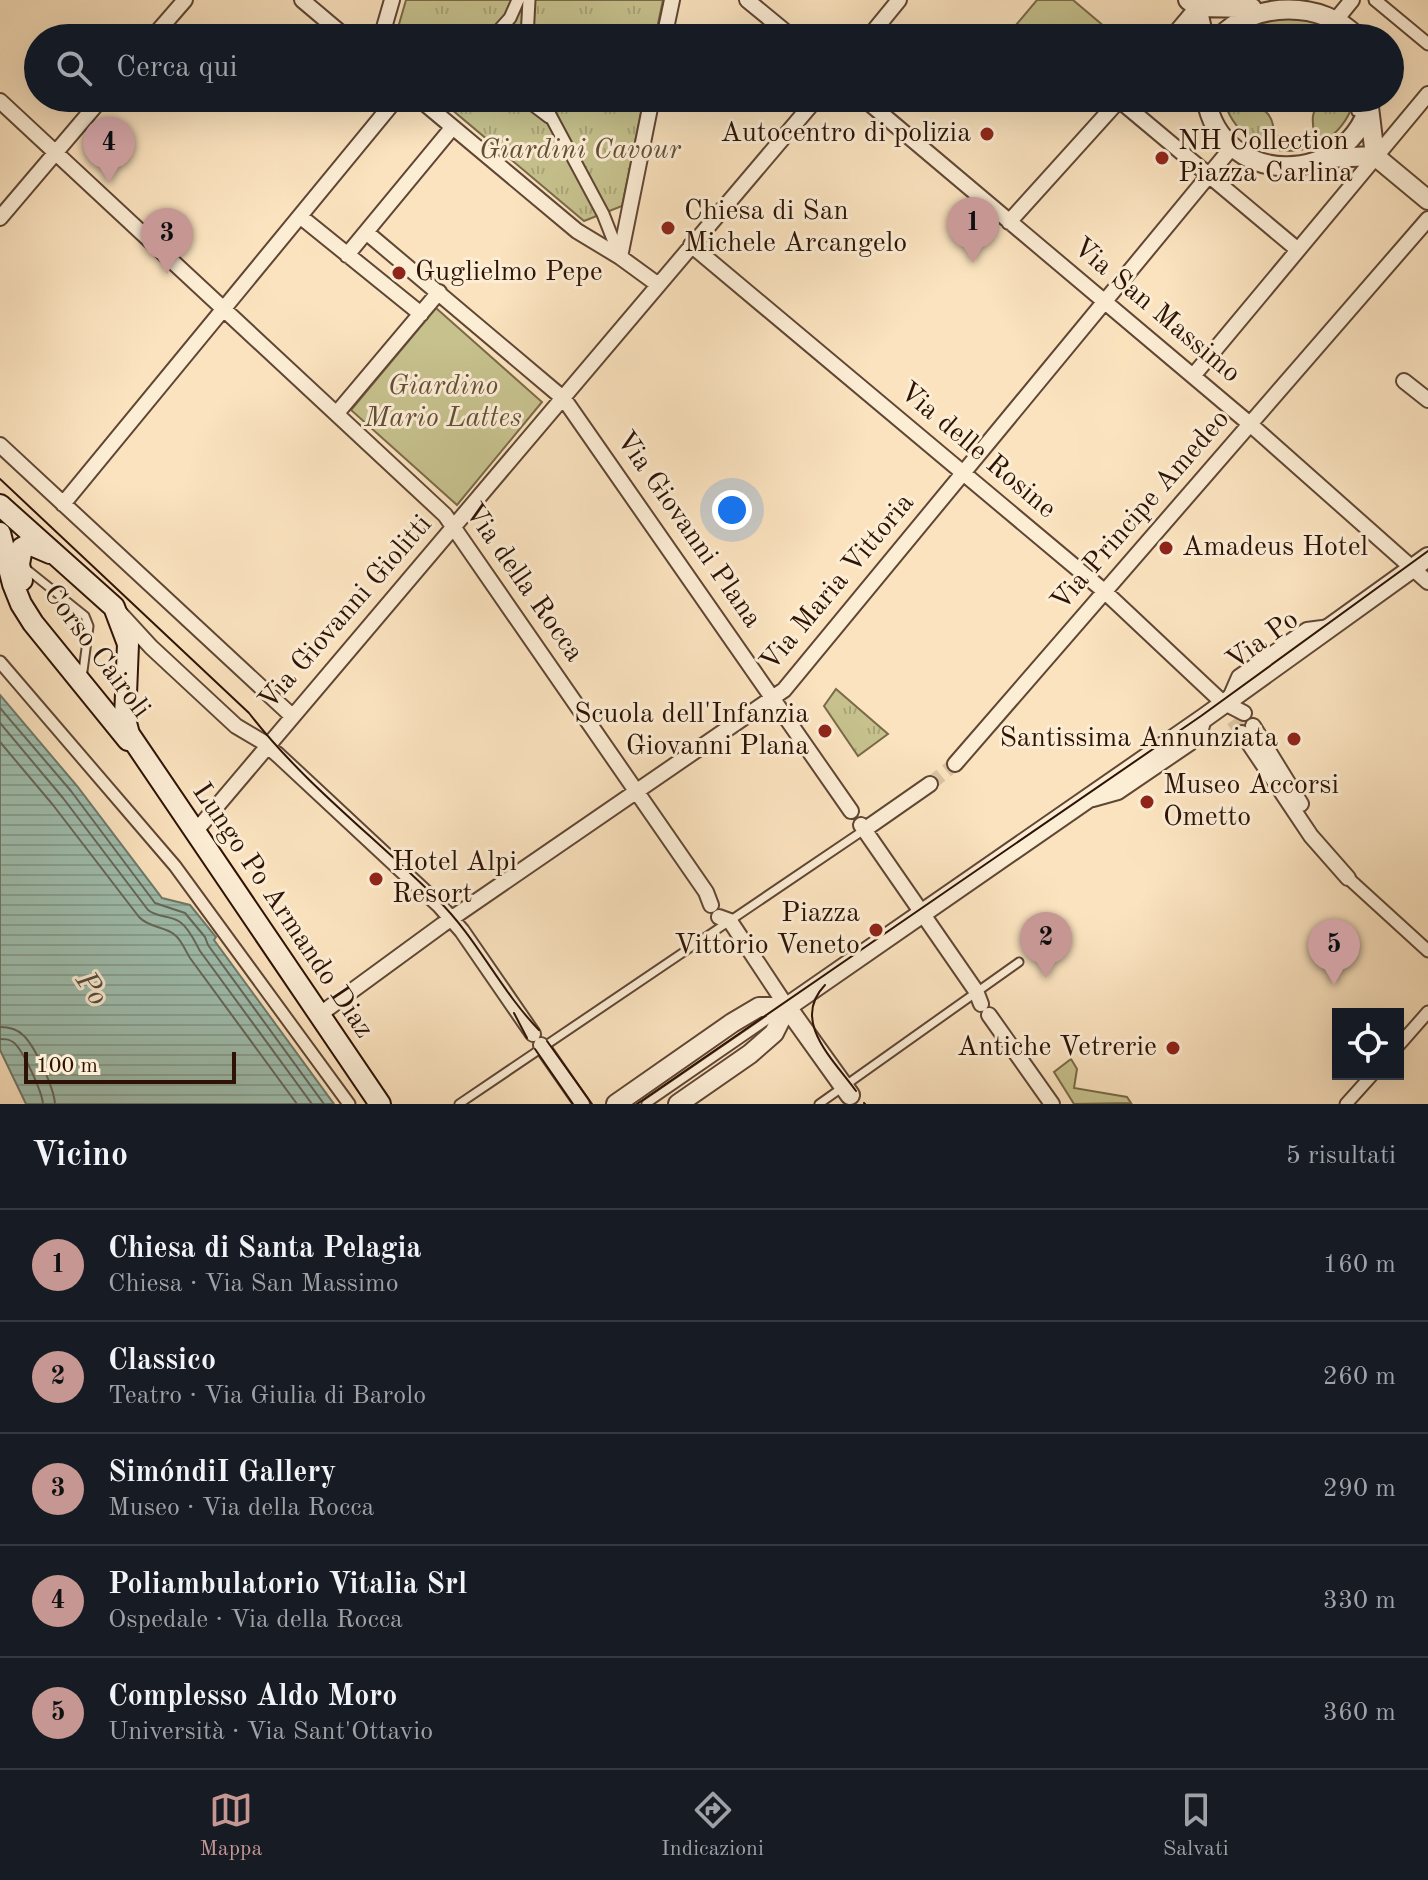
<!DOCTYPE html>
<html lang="it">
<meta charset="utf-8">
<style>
body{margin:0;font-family:"Old Standard TT",serif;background:#20242c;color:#f1f3f6}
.controls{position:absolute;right:24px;bottom:24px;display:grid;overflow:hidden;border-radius:0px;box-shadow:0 8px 32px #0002}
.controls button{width:72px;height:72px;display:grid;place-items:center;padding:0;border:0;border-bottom:2px solid #363941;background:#171b24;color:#f1f3f6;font:40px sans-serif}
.scale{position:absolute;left:24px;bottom:20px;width:212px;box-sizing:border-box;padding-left:8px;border:4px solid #2d1205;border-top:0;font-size:22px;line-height:28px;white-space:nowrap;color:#2d1205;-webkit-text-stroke:6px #fcedd5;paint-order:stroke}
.you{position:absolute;left:732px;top:510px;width:28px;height:28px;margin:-20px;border:6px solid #fff;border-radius:50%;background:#1a73e8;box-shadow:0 0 0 12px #1a73e833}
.badge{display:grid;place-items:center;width:52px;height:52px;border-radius:50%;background:#c59692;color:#111;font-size:26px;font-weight:700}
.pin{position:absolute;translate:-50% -66px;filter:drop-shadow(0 2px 4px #0008)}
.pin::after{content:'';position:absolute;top:42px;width:28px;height:24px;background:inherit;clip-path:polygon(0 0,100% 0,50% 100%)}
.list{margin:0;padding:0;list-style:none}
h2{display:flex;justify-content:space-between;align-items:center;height:104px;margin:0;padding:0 32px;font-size:34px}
h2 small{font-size:26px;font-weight:400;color:#9ea1a6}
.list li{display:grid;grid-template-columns:52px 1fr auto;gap:24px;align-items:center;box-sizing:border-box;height:112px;padding:0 32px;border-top:2px solid #363941}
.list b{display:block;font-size:30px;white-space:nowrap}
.list p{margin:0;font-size:26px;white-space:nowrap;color:#9ea1a6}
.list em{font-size:26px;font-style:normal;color:#9ea1a6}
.icon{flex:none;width:44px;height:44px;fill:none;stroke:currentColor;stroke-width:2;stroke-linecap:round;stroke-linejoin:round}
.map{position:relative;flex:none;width:1428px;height:1104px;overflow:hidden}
.search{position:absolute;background:#171b24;box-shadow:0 8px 32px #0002;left:24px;right:24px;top:24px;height:88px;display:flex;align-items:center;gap:20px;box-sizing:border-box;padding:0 28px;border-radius:44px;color:#9ea1a6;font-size:30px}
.sheet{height:664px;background:#171b24}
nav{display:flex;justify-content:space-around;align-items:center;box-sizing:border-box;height:112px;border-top:2px solid #363941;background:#171b24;font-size:22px;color:#9ea1a6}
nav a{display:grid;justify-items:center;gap:4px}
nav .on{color:#c59692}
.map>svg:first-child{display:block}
.grass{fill:url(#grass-tufts);stroke:#7a6a49;stroke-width:2}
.garden{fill:#c6c18d;stroke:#7a6a49;stroke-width:2}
.water{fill:url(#water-rules);stroke:#71796a;stroke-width:2}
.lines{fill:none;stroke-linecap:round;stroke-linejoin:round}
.shore{stroke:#66685a;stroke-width:2}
.minor-tunnel{stroke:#dcc4a3;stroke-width:14;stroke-dasharray:14 7;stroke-linecap:butt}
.service-casing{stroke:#604634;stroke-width:11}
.pedestrian-casing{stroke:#604634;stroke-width:15}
.minor-casing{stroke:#604634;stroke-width:18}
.tertiary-casing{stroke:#604634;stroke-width:22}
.secondary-casing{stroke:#2d1205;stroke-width:24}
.service{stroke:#fcedd5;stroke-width:7}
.pedestrian{stroke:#fcedd5;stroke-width:11}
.minor{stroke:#fcedd5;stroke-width:14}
.tertiary{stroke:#fcedd5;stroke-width:18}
.secondary{stroke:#fcedd5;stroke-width:20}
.tram{stroke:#2d1205;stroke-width:2}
.poi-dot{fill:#8f2418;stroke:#fcedd5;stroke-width:3}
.labels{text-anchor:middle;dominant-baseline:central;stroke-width:6;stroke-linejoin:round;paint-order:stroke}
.poi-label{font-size:28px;fill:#2d1205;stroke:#fcedd5;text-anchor:start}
.park-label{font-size:28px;font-style:italic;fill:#634f35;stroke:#fcedd5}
.street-label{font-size:28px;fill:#2d1205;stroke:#fcedd5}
.water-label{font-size:30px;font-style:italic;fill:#554e40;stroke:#fcedd5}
</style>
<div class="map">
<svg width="1428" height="1104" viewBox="0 0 1428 1104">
<defs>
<pattern id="grass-tufts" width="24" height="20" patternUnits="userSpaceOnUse" patternTransform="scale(2)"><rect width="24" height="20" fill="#c6c18d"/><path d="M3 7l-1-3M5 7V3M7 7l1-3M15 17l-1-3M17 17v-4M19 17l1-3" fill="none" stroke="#aaa578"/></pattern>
<pattern id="water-rules" width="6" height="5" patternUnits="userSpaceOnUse" patternTransform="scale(2)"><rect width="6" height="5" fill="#9fbeae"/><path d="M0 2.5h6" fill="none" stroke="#89a294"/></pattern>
</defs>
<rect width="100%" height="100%" fill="#fbe3bf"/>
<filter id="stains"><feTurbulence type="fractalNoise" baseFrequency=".0025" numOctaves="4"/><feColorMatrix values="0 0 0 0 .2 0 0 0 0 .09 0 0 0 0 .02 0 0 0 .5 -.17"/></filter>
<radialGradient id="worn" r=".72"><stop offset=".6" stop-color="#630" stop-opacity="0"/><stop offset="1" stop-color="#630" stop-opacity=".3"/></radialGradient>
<path class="grass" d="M406,0h257l-8,38h-260z
M1284,16l31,5 23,17h-35l2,-7c-15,-3 -28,-1 -42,4l1,3h-25l23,-16z
M438,98h206l-22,108 -38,15z
M1223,98h14l3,11c23,-6 34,4 34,27l21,1 19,-4c-2,-14 -3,-21 7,-31l34,-4c-19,71 -113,70 -132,0z
M836,689l52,45 -30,22 -34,-50z"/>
<path class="garden" d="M1037,0h36l45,38h-113z
M436,308l106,94 -85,103 -106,-95z
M1071,1059l6,10 -3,19 53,9 4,6 -57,1 -20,-32z"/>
<path class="water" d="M0,695l77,91 85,112 28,7 26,32 -2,3 120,164h-308l-26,-54z"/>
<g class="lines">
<path class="shore" d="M0,708l71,83 84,112 30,10 20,24 3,8 116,159
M0,723l63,75 85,112c10,8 22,5 32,12 9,6 15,20 20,29l112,153
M0,742l53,63 86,112c10,11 26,9 36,18 7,6 10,15 15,23l107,146
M0,1027c9,0 17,2 23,8 12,11 31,53 32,69
M0,1039c6,0 8,0 13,3 10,7 29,50 30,62"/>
<path class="minor-tunnel" d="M1233,720l9,13
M930,784l25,-20"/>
<g class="service-casing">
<path id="service" d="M1356,112l4,-14
M24,567l61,49 4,10 -6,45
M459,1104l405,-274
M646,1104l132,-91
M819,1104l200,-142"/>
</g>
<g class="pedestrian-casing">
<path id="pedestrian" d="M1375,0l53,44
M492,38l18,-20 8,-18
M527,38l2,-38
M524,98l25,19
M541,98l62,116 17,43
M0,662l175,204 174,238
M1348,878l80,73
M1398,1046l30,-34
M1346,1104l27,-30"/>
</g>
<g class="minor-casing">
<path id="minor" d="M302,0l45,38
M747,0l46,38
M1339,16l13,-16
M152,38l33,-38
M381,38l11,-38
M664,38l8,-38
M868,38l31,-38
M1171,38l32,-38
M418,98l159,133 43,26 37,27
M863,98l388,327 177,157
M1119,100l179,150
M0,101l445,414 261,377 5,13
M301,217l120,97
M0,218l102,-120
M1009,222l112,-124
M366,232l198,167 287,412
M691,245l413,346 117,110 23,12
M347,255l105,-127
M620,257l32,-159
M1193,376l235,-282
M1404,381l24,19
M337,413l102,-121
M0,445l291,270
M63,504l334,-406
M117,610l34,37 85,79 27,16 16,14 161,150 22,25 71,103
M1229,700l10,-23 68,-47 23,-3
M1253,726l48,78
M1242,733l69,103 37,42
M955,764l473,-545
M1093,799l25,-7 72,-49 10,-10 4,-15
M861,825l115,166 5,13
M864,830l66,-46
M195,832l622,-734
M719,917l11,4 57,86
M319,1015l123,-90 342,-235 449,-544
M989,1015l63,89
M541,1045l41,59"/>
</g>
<g class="tertiary-casing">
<path id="tertiary" d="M1188,0l9,7 55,1
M1197,7l7,31
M1219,38c34,-38 105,-38 139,0
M1206,98c15,92 146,90 165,0
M1369,107l6,49
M1327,158l48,-2 53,44
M787,1007l63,88
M616,1104l116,-81 27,-16h28
M678,1104l72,-50 24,-21 13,-26 417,-289 224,-161"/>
</g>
<g class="secondary-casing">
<path id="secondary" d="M0,505l114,102 14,37 -3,75 4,15 251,370
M0,533l13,51 8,20 12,19 95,117
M22,580l-3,-16 3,-16 7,-4 21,9"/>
</g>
<use href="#service" class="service"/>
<use href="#pedestrian" class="pedestrian"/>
<use href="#minor" class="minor"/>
<use href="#tertiary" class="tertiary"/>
<use href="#secondary" class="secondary"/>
<path class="tram" d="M0,479l249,234c54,70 126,124 188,186 40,39 63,91 102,131
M825,985c-35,36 9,75 31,106
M514,1013l13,25
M547,1041l45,63
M535,1049l38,55
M864,1103l1,1
M637,1104l564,-388 227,-165"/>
</g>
<g class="poi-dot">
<circle cx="987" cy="134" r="8"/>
<circle cx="1162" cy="158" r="8"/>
<circle cx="668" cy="228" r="8"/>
<circle cx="399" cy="273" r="8"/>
<circle cx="1166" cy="548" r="8"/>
<circle cx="825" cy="731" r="8"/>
<circle cx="1294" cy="739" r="8"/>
<circle cx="1147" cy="802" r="8"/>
<circle cx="376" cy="879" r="8"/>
<circle cx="876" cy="930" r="8"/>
<circle cx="1173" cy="1048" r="8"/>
</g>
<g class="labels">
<g class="poi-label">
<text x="971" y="134" text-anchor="end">Autocentro di polizia</text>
<text x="1178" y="142">NH Collection<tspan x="1178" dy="32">Piazza Carlina</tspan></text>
<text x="684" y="212">Chiesa di San<tspan x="684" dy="32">Michele Arcangelo</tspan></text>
<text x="415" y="273">Guglielmo Pepe</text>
<text x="1182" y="548">Amadeus Hotel</text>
<text x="809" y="715" text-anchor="end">Scuola dell'Infanzia<tspan x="809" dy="32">Giovanni Plana</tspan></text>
<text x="1278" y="739" text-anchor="end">Santissima Annunziata</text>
<text x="1163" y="786">Museo Accorsi<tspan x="1163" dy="32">Ometto</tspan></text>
<text x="392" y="863">Hotel Alpi<tspan x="392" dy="32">Resort</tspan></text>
<text x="860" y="914" text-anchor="end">Piazza<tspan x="860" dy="32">Vittorio Veneto</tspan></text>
<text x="1157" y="1048" text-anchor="end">Antiche Vetrerie</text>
</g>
<g class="park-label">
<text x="580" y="151">Giardini Cavour</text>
<text x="443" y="387">Giardino<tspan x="443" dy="32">Mario Lattes</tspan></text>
</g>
<g class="street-label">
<text transform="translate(1156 311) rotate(40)">Via San Massimo</text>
<text transform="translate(977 451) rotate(40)">Via delle Rosine</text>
<text transform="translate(1141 511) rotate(-49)">Via Principe Amedeo</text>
<text transform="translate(688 530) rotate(55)">Via Giovanni Plana</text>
<text transform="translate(523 583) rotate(55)">Via della Rocca</text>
<text transform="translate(838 583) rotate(-50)">Via Maria Vittoria</text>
<text transform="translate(346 613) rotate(-49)">Via Giovanni Giolitti</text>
<text transform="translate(1263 641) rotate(-36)">Via Po</text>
<text transform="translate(96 652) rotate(53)">Corso Cairoli</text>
<text transform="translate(282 911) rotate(56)">Lungo Po Armando Diaz</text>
</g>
<g class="water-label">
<text transform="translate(91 989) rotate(56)">Po</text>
</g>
</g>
<rect width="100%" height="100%" filter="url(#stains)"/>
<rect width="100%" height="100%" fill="url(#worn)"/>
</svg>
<div class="controls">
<button><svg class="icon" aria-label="locate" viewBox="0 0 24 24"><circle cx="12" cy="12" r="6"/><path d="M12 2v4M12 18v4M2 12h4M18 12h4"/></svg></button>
</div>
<div class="scale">100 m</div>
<div class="you"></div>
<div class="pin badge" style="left:973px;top:263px">1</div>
<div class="pin badge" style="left:1046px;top:978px">2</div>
<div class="pin badge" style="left:167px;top:274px">3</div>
<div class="pin badge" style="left:109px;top:183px">4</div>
<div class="pin badge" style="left:1334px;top:985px">5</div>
<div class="search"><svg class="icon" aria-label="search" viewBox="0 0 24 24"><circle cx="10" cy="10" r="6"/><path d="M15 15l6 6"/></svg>Cerca qui</div>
</div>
<section class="sheet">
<h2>Vicino<small>5 risultati</small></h2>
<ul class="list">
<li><span class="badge">1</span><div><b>Chiesa di Santa Pelagia</b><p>Chiesa · Via San Massimo</p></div><em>160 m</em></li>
<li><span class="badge">2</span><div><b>Classico</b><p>Teatro · Via Giulia di Barolo</p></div><em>260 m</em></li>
<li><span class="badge">3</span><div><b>SimóndiI Gallery</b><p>Museo · Via della Rocca</p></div><em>290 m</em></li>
<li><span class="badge">4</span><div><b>Poliambulatorio Vitalia Srl</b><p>Ospedale · Via della Rocca</p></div><em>330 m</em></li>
<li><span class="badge">5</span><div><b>Complesso Aldo Moro</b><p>Università · Via Sant'Ottavio</p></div><em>360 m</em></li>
</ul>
</section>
<nav>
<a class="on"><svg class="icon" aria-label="map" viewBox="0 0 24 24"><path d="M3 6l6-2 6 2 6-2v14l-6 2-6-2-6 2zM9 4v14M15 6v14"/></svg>Mappa</a>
<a><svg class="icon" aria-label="directions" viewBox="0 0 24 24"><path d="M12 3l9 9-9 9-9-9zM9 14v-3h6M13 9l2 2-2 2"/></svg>Indicazioni</a>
<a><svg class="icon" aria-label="saved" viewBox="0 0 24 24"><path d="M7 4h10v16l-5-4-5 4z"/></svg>Salvati</a>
</nav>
